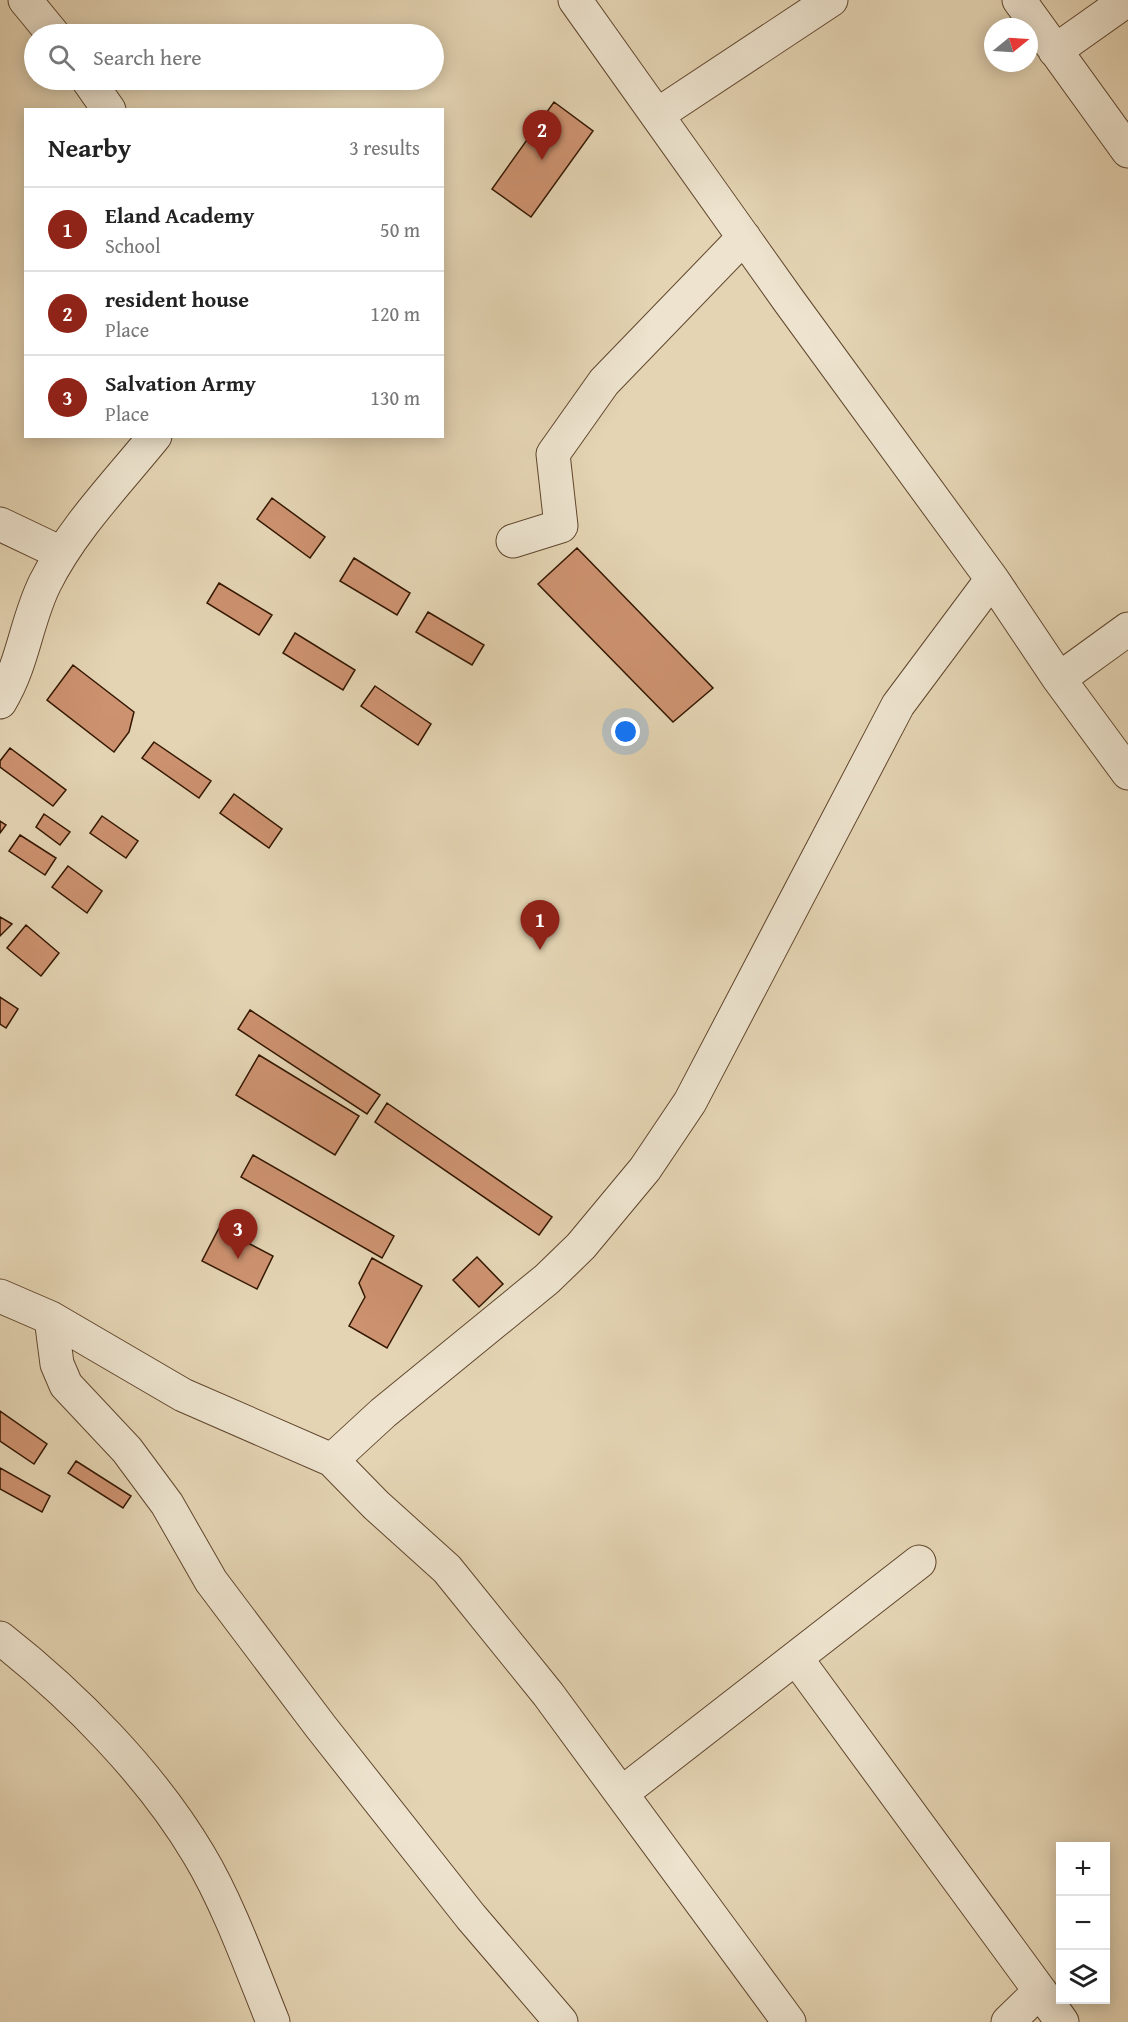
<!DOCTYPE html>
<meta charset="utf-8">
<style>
body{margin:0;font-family:"Gentium Book Plus",serif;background:#f6f6f6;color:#222}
.controls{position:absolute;right:18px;bottom:18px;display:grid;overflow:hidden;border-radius:0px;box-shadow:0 3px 15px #0003}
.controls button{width:54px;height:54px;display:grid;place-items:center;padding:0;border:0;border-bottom:2px solid #e0e0e0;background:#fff;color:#222;font:30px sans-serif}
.compass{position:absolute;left:984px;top:18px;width:54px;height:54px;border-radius:50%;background:#fff;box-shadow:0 3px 15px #0003;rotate:72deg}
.you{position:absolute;left:626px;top:732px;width:21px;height:21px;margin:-15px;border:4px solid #fff;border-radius:50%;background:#1a73e8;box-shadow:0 0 0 9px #1a73e833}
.badge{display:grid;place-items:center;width:39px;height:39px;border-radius:50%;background:#8f2418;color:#fff;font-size:20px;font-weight:700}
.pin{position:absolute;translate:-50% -50px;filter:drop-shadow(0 2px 3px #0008)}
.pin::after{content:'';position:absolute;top:32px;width:21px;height:18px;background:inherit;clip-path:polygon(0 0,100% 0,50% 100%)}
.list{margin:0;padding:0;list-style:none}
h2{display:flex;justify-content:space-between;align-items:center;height:78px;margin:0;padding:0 24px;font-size:26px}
h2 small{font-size:20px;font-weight:400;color:#767676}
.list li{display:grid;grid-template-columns:39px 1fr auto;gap:18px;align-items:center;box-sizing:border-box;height:84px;padding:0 24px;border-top:2px solid #e0e0e0}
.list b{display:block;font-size:22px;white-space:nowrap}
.list p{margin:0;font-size:20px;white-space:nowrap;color:#767676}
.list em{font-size:20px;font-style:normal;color:#767676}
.icon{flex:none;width:33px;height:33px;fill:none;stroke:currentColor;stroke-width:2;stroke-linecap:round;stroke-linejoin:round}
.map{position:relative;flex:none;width:1128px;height:2022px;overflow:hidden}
.search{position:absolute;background:#fff;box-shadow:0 3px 15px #0003;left:24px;top:24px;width:420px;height:66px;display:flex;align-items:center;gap:15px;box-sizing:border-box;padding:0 21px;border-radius:33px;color:#767676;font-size:22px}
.panel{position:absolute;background:#fff;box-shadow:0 3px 15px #0003;left:24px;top:108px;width:420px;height:330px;border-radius:0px}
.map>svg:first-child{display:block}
.building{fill:#cd9270;stroke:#341700;stroke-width:1.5}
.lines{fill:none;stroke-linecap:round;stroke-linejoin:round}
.minor-casing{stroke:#60462d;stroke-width:35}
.minor{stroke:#ede3ce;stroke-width:33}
</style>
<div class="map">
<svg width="1128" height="2022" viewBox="0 0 1128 2022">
<rect width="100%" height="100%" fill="#e4d4b3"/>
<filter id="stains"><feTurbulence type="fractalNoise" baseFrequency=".00333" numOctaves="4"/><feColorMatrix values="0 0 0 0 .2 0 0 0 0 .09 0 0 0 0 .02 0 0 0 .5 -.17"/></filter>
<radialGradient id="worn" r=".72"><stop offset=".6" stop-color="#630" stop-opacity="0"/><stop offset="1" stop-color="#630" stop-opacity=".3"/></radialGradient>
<path class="building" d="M554,102l39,29 -62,86 -39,-28z
M272,498l53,39 -15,21 -53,-39z
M577,548l136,140 -40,34 -135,-138z
M354,558l56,35 -13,22 -57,-34z
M219,583l53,32 -13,20 -52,-32z
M428,612l56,33 -12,20 -56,-33z
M295,633l60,37 -12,20 -60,-37z
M73,665l61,47 -5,20 -15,20 -67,-52z
M375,686l56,38 -13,21 -57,-39z
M154,742l57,39 -12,17 -57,-40z
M10,748l56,42 -13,16 -53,-39v-6z
M234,794l48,35 -13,19 -49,-35z
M44,814l26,18 -10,13 -24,-18z
M102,816l36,25 -12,17 -36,-25z
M0,821l6,4 -6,8z
M20,835l36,23 -11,17 -36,-24z
M68,866l34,25 -15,22 -35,-26z
M0,917l12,7 -12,12z
M26,925l33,28 -18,23 -34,-28z
M0,997l18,12 -12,19 -6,-4z
M250,1010l130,85 -13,19 -129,-85z
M259,1055l100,61 -24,39 -99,-60z
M387,1103l165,114 -13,18 -164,-113z
M253,1155l141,81 -12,22 -141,-81z
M219,1228l54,28 -16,33 -55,-28z
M477,1257l26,27 -24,23 -26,-27z
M372,1258l50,28 -35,62 -38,-22 16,-29 -6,-14z
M0,1411l47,33 -13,20 -34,-23z
M76,1461l55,35 -8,12 -55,-35z
M0,1468l50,28 -8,16 -42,-23z"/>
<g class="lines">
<g class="minor-casing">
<path id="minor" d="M25,0l28,34
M575,0l214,301 203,278 67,100 69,94
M1019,0l109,151
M1055,51l72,-51
M88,80l21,30
M657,115l174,-115
M0,524l61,29
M513,541l48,-15 -8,-72 51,-72 140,-145
M1059,679l69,-50
M0,702c24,-40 26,-81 45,-119 27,-54 72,-100 110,-147
M0,1296l51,22 132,77 149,65 44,45 71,64 101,125 241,328
M51,1318l6,46 9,21 61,65 40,54 44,77 110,146 150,190 90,105
M332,1460l51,-47 164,-134 34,-33 64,-77 45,-67 208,-397 94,-126
M0,1638c74,58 151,136 199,217 29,48 53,115 74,167
M796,1658l244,333 -32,31
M622,1793l297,-231
M1040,1991l22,31"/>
</g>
<use href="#minor" class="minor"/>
</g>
<rect width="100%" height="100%" filter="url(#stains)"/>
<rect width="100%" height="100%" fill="url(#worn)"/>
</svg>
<div class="controls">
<button>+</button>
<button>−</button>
<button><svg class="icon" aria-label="layers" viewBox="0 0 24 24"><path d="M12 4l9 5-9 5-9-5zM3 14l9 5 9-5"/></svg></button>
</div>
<svg class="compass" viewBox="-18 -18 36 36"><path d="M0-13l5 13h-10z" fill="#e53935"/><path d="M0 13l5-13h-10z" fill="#767676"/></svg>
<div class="you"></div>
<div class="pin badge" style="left:540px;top:950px">1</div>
<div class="pin badge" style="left:542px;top:160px">2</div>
<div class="pin badge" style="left:238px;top:1259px">3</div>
<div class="search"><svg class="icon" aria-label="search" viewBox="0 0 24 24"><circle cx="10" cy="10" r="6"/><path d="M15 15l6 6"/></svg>Search here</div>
<section class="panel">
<h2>Nearby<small>3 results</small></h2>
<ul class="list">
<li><span class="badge">1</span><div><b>Eland Academy</b><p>School</p></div><em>50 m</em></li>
<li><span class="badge">2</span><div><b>resident house</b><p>Place</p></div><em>120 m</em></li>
<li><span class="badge">3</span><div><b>Salvation Army</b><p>Place</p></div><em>130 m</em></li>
</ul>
</section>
</div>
